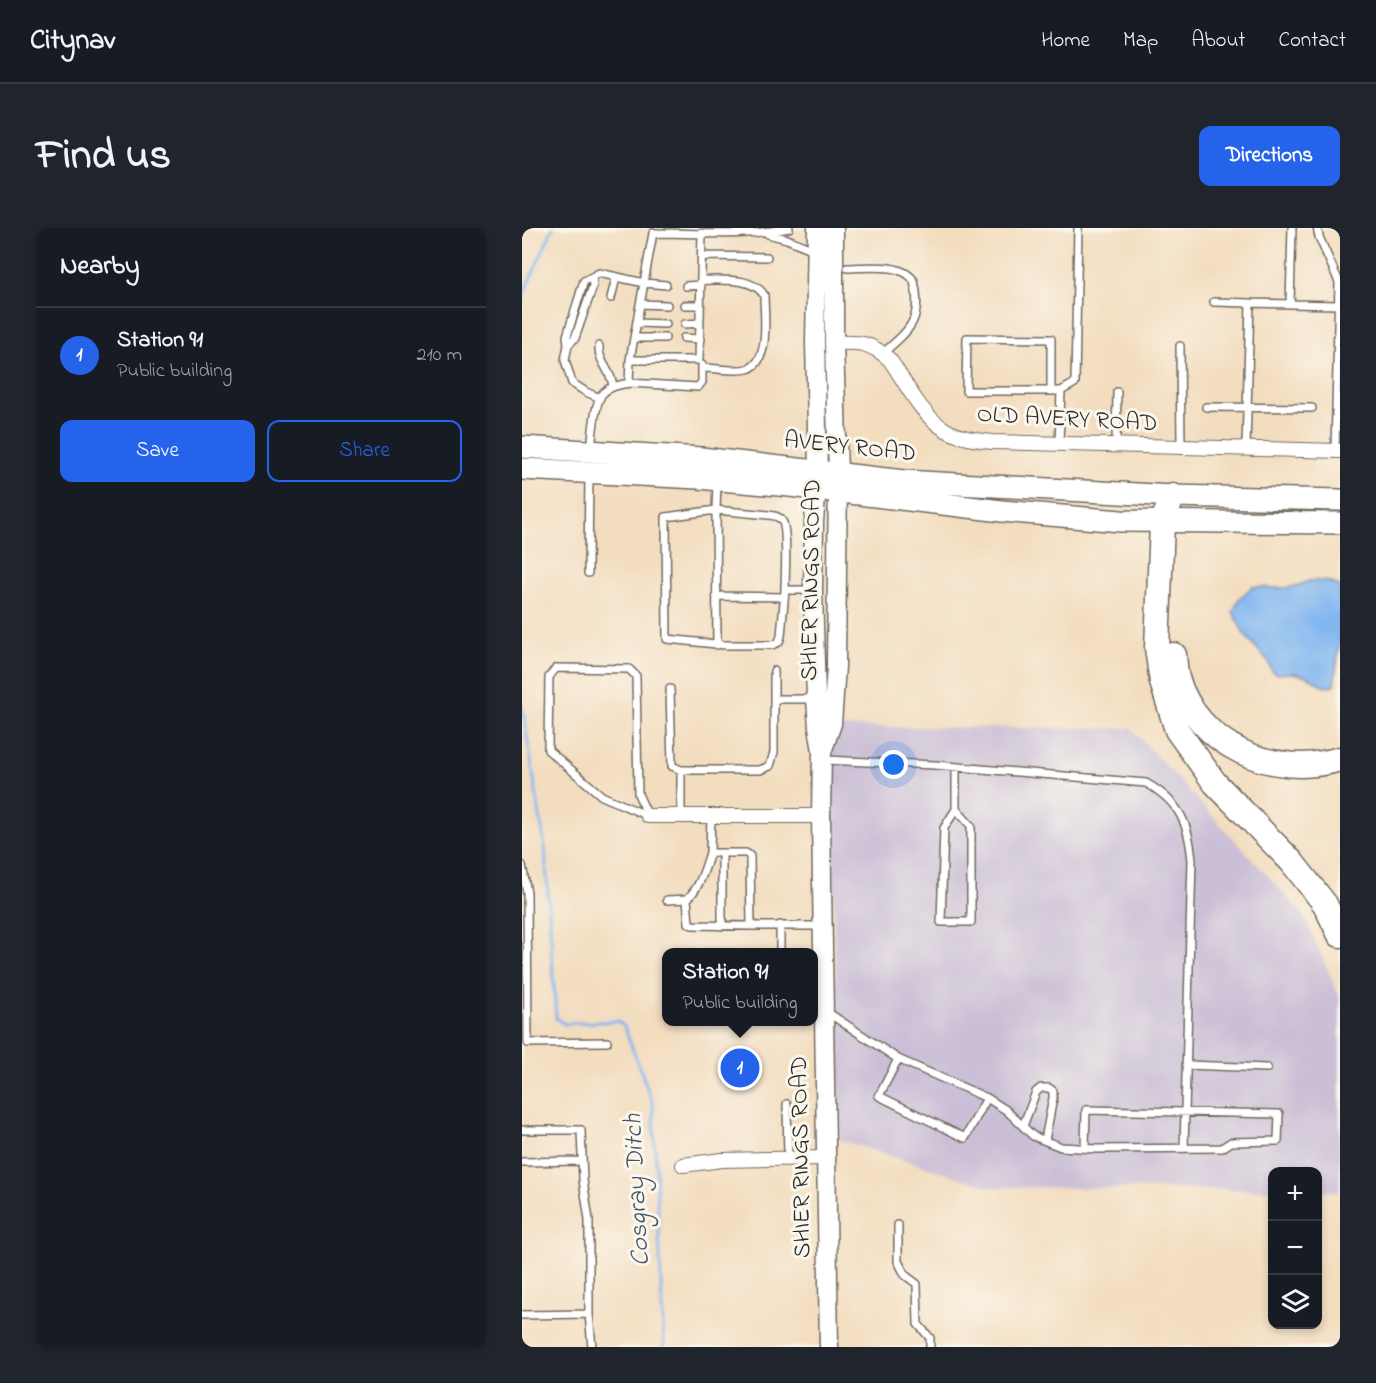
<!DOCTYPE html>
<meta charset="utf-8">
<style>
body{margin:0;font-family:"Indie Flower",sans-serif;background:#20242c;color:#f1f3f6}
.controls{position:absolute;right:18px;bottom:18px;display:grid;overflow:hidden;border-radius:12px;box-shadow:0 3px 9px #0003}
.controls button{width:54px;height:54px;display:grid;place-items:center;padding:0;border:0;border-bottom:2px solid #363941;background:#171b24;color:#f1f3f6;font:30px sans-serif}
.you{position:absolute;left:372px;top:537px;width:21px;height:21px;margin:-15px;border:4px solid #fff;border-radius:50%;background:#1a73e8;box-shadow:0 0 0 9px #1a73e833}
.badge{display:grid;place-items:center;width:39px;height:39px;border-radius:50%;background:#2563eb;color:#fff;font-size:20px;font-weight:700}
.pin{position:absolute;translate:-50% -50%;border:3px solid #fff;box-shadow:0 2px 6px #0006}
.popup{position:absolute;left:140px;top:720px;width:156px;height:78px;box-sizing:border-box;display:grid;place-content:center;border-radius:12px;background:#171b24;filter:drop-shadow(0 2px 4px #0005);font-size:20px;white-space:nowrap;color:#9ea1a6}
.popup b{font-size:22px;color:#f1f3f6}
.popup::after{content:'';position:absolute;left:50%;top:100%;margin-left:-12px;border:12px solid transparent;border-top-color:#171b24}
.list{margin:0;padding:0;list-style:none}
h2{display:flex;justify-content:space-between;align-items:center;height:78px;margin:0;padding:0 24px;font-size:26px}
h2 small{font-size:20px;font-weight:400;color:#9ea1a6}
.list li{display:grid;grid-template-columns:39px 1fr auto;gap:18px;align-items:center;box-sizing:border-box;height:96px;padding:0 24px;border-top:2px solid #363941}
.list b{display:block;font-size:22px;white-space:nowrap}
.list p{margin:0;font-size:20px;white-space:nowrap;color:#9ea1a6}
.list em{font-size:20px;font-style:normal;color:#9ea1a6}
.actions{display:flex;gap:12px;padding:18px 24px}
.actions a{flex:1;padding:14px 0;border:2px solid #2563eb;border-radius:12px;text-align:center;font-size:21px;color:#2563eb}
.actions .main{background:#2563eb;color:#fff}
.icon{flex:none;width:33px;height:33px;fill:none;stroke:currentColor;stroke-width:2;stroke-linecap:round;stroke-linejoin:round}
.map{position:relative;flex:none;width:818px;height:1119px;overflow:hidden;border-radius:12px}
header{display:flex;align-items:center;gap:36px;box-sizing:border-box;height:84px;padding:0 30px;background:#171b24;border-bottom:2px solid #363941}
header strong{font-size:28px}
nav{display:flex;gap:33px;margin-inline-start:auto;font-size:21px}
.intro{display:flex;align-items:center;justify-content:space-between;box-sizing:border-box;height:144px;padding:0 36px}
h1{margin:0;font-size:42px}
.button{padding:15px 27px;border-radius:12px;background:#2563eb;color:#fff;font-size:21px;font-weight:700}
main{display:flex;gap:36px;padding:0 36px}
aside{flex:1;background:#171b24;border-radius:12px;box-shadow:0 3px 9px #0003}
.map>svg:first-child{display:block}
.industrial{fill:#cabfd6}
.water{fill:#81b6ef;stroke:#56708d;stroke-width:1.5}
.lines{fill:none;stroke-linecap:round;stroke-linejoin:round}
.stream{stroke:#81b6ef;stroke-width:3}
.service-casing{stroke:#71695f;stroke-width:10}
.minor-casing{stroke:#71695f;stroke-width:16}
.secondary-casing{stroke:#71695f;stroke-width:21}
.primary-casing{stroke:#71695f;stroke-width:24}
.motorway-casing{stroke:#71695f;stroke-width:27}
.service{stroke:#fff;stroke-width:7}
.minor{stroke:#fff;stroke-width:14}
.secondary{stroke:#fff;stroke-width:18}
.primary{stroke:#fff;stroke-width:21}
.motorway{stroke:#fff;stroke-width:24}
.labels{text-anchor:middle;dominant-baseline:central;stroke-width:6;stroke-linejoin:round;paint-order:stroke}
.street-label{font-size:24px;fill:#2b2b2b;stroke:#fbf7ec}
.water-label{font-size:26px;font-style:italic;fill:#455566;stroke:#fbf7ec}
</style>
<header>
<strong>Citynav</strong>
<nav><a>Home</a><a>Map</a><a>About</a><a>Contact</a></nav>
</header>
<div class="intro"><h1>Find us</h1><a class="button">Directions</a></div>
<main>
<aside>
<h2>Nearby<small></small></h2>
<ul class="list">
<li><span class="badge">1</span><div><b>Station 91</b><p>Public building</p></div><em>210 m</em></li>
</ul>
<div class="actions"><a class="main">Save</a><a>Share</a></div>
</aside>
<div class="map">
<svg width="818" height="1119" viewBox="0 0 818 1119">
<rect width="100%" height="100%" fill="#fbf7ec"/>
<filter id="ink" filterUnits="userSpaceOnUse"><feTurbulence type="fractalNoise" baseFrequency=".0167" numOctaves="2"/><feDisplacementMap in="SourceGraphic" scale="12" xChannelSelector="R" yChannelSelector="G"/><feConvolveMatrix kernelMatrix="1 2 1 2 8 2 1 2 1" color-interpolation-filters="sRGB"/></filter>
<filter id="wash" filterUnits="userSpaceOnUse"><feTurbulence type="fractalNoise" baseFrequency=".008" numOctaves="4" result="noise"/><feDisplacementMap in="SourceGraphic" scale="24" xChannelSelector="R" yChannelSelector="G"/><feGaussianBlur stdDeviation="1.35" result="paint"/><feColorMatrix in="noise" values="0 0 0 0 0 0 0 0 0 0 0 0 0 0 0 0 0 1.4 0 .05"/><feComposite in="paint" operator="in"/></filter>
<g filter="url(#wash)">
<rect width="100%" height="100%" fill="#f3ddbf"/>
<path class="industrial" d="M307,499l302,1 172,186 37,84v193h-22v-19h-46v18l-283,-3 -149,-47z"/>
<path class="water" d="M787,353h17l14,5v55l-6,44 -9,2 -18,-11 -13,-3 -17,1 -5,-3 -4,-10 -24,-27 -11,-22 6,-13 13,-12c26,0 32,5 57,-6z"/>
<g class="lines">
<path class="stream" d="M0,69l31,-69
M0,477l23,143 11,170 8,6 53,-3 7,5 29,78 11,243"/>
</g>
</g>
<g filter="url(#ink)">
<g class="lines">
<g class="service-casing">
<path id="service" d="M795,0l2,9 20,45 -4,169
M180,5l-3,127h-69l23,-127c45,0 92,4 136,-5
M246,6l19,5 27,11
M180,28l65,1
M325,40c20,0 55,-6 67,13 9,38 -4,49 -31,72
M179,52c21,1 51,-4 63,15 0,20 7,68 -17,74 -11,3 -32,-1 -44,-1
M164,58l15,-1
M89,70l5,-20
M692,74l36,1
M118,76l27,1
M768,76l49,1
M163,77h15
M115,95l29,1
M163,96l15,-1
M112,110h31
M162,110l16,1
M46,117l-1,-9 17,-55 8,-4
M77,118c-1,16 12,24 14,40
M658,118l1,101
M108,132l-1,23 69,4 4,-5v-17
M529,163v-52l-84,-1 -1,53h95
M78,170l-14,-6 -14,-9 -7,-23 3,-15 7,-7 18,-52 -1,-9 7,-4 45,10 22,2
M684,179l106,1
M537,216l2,-53 14,-8 3,-155
M594,218l1,-54
M69,220c2,-13 3,-44 11,-54 7,-8 18,-9 27,-11
M724,220l4,-145 40,1 2,-76
M195,254l-1,28 53,5c5,1 10,1 13,6 6,8 3,56 3,69h27
M66,345l1,-99
M195,368l67,1
M195,417l-1,-135 -50,7 1,122 59,6h46l7,-3 2,-6 4,-46
M34,440l73,1 7,7 2,118 10,22 -46,-20 -54,-46 1,-73z
M148,461l2,77 9,4h79l10,-4 4,-14v-81
M252,471h42
M302,532l111,5 211,18c34,19 43,41 46,78l-8,287
M434,539v42l-12,19 -3,94h30v-96l-15,-17
M159,588v-46
M0,637l5,28 1,150 79,-1
M165,671c14,-13 17,-29 23,-46
M145,672l20,-1 2,24 3,2 59,1 -1,-70 -4,-3h-36l1,-37
M200,698v-73
M229,698h70
M258,724v-27
M305,784l71,47 89,39 19,12 27,26 28,11 36,2 125,-1 9,-6 47,-1 1,-27 -193,-4 -1,38
M376,831l-19,37 86,42 22,-40
M664,837l81,3
M265,876l1,55
M501,898l13,-34 5,-4h8l4,3v7l-8,42
M0,902h59l2,50 6,40v94
M0,934l60,-1
M376,997v36l7,14 12,9 1,40 12,14v9
M0,1087l67,-1 3,33"/>
</g>
<g class="minor-casing">
<path id="minor" d="M312,115c25,-1 37,-1 56,17 16,23 31,56 56,70 14,8 31,10 46,12l348,9
M126,588h173
M161,937l39,-5 103,-2"/>
</g>
<g class="secondary-casing">
<path id="secondary" d="M295,0l-2,115 3,128 -4,51 -1,68 3,109 2,28 4,24 -1,65 8,531
M301,521l9,-25 4,-58 2,-193 -4,-130v-115"/>
</g>
<g class="primary-casing">
<path id="primary" d="M0,219l179,11 203,23 269,15 167,4
M0,241l176,9 92,8 212,25 119,10 219,2"/>
</g>
<g class="motorway-casing">
<path id="motorway" d="M651,268l-11,27 -5,125 5,34 15,48 38,53 76,78 34,43 15,31
M652,427c1,8 1,16 3,23 21,69 97,101 163,81"/>
</g>
<use href="#service" class="service"/>
<use href="#minor" class="minor"/>
<use href="#secondary" class="secondary"/>
<use href="#primary" class="primary"/>
<use href="#motorway" class="motorway"/>
</g>
</g>
<g class="labels">
<g class="street-label">
<text transform="translate(545 192) rotate(3)">OLD AVERY ROAD</text>
<text transform="translate(328 220) rotate(6)">AVERY ROAD</text>
<text transform="translate(290 352) rotate(-89)">SHIER RINGS ROAD</text>
<text transform="translate(280 929) rotate(-91)">SHIER RINGS ROAD</text>
</g>
<g class="water-label">
<text transform="translate(116 962) rotate(-93)">Cosgray Ditch</text>
</g>
</g>
</svg>
<div class="controls">
<button>+</button>
<button>−</button>
<button><svg class="icon" aria-label="layers" viewBox="0 0 24 24"><path d="M12 4l9 5-9 5-9-5zM3 14l9 5 9-5"/></svg></button>
</div>
<div class="you"></div>
<div class="pin badge" style="left:218px;top:840px">1</div>
<div class="popup"><b>Station 91</b>Public building</div>
</div>
</main>
